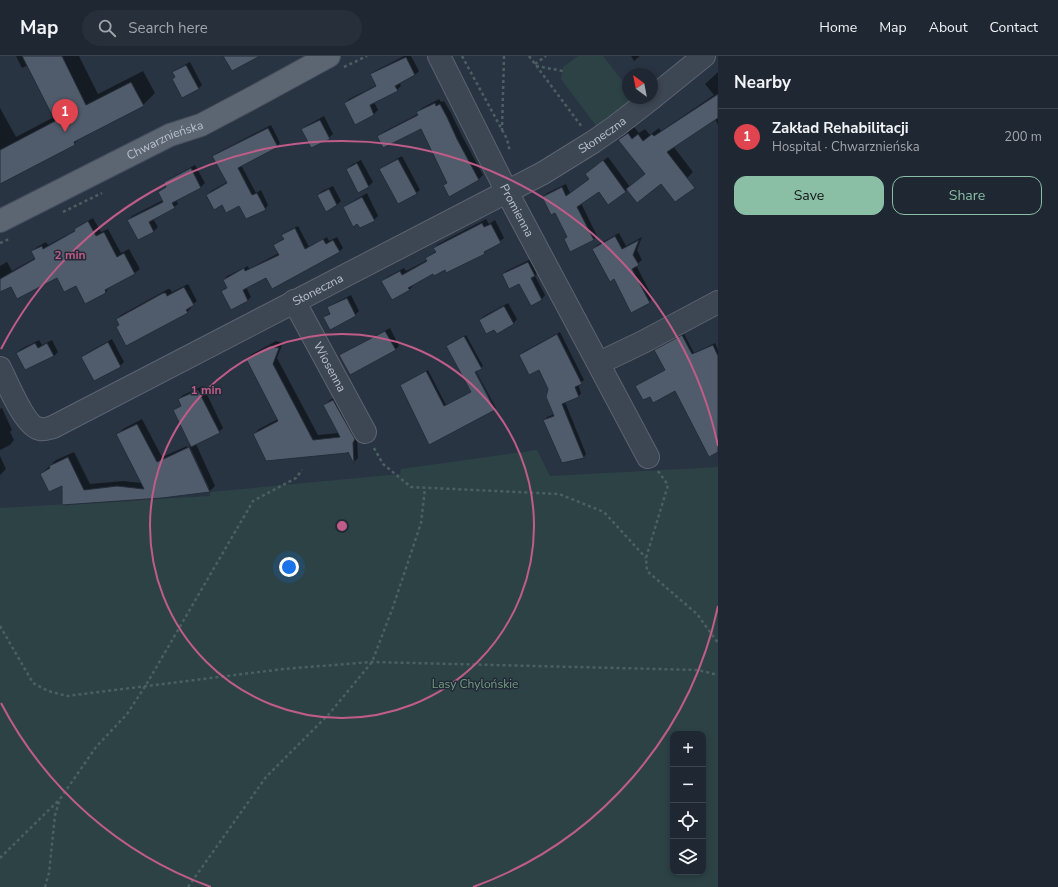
<!DOCTYPE html>
<meta charset="utf-8">
<style>
body{margin:0;font-family:"Nunito Sans",sans-serif;background:#272f3a;color:#f1f3f6}
.controls{position:absolute;right:12px;bottom:12px;display:grid;overflow:hidden;border-radius:8px;box-shadow:0 2px 6px #0003}
.controls button{width:36px;height:36px;display:grid;place-items:center;padding:0;border:0;border-bottom:1px solid #3c444d;background:#1f2732;color:#f1f3f6;font:20px sans-serif}
.compass{position:absolute;left:622px;top:12px;width:36px;height:36px;border-radius:50%;background:#1f2732;box-shadow:0 2px 6px #0003;rotate:328deg}
.you{position:absolute;left:289px;top:511px;width:14px;height:14px;margin:-10px;border:3px solid #fff;border-radius:50%;background:#1a73e8;box-shadow:0 0 0 6px #1a73e833}
.badge{display:grid;place-items:center;width:26px;height:26px;border-radius:50%;background:#8abfa5;color:#fff;font-size:13px;font-weight:700}
.pin{position:absolute;translate:-50% -33px;filter:drop-shadow(0 1px 2px #0008)}
.pin::after{content:'';position:absolute;top:21px;width:14px;height:12px;background:inherit;clip-path:polygon(0 0,100% 0,50% 100%)}
.list{margin:0;padding:0;list-style:none}
h2{display:flex;justify-content:space-between;align-items:center;height:52px;margin:0;padding:0 16px;font-size:17px}
h2 small{font-size:13px;font-weight:400;color:#a1a5ac}
.list li{display:grid;grid-template-columns:26px 1fr auto;gap:12px;align-items:center;box-sizing:border-box;height:56px;padding:0 16px;border-top:1px solid #3c444d}
.list b{display:block;font-size:15px;white-space:nowrap}
.list p{margin:0;font-size:13px;white-space:nowrap;color:#a1a5ac}
.list em{font-size:13px;font-style:normal;color:#a1a5ac}
.actions{display:flex;gap:8px;padding:12px 16px}
.actions a{flex:1;padding:9px 0;border:1px solid #8abfa5;border-radius:12px;text-align:center;font-size:14px;color:#8abfa5}
.actions .main{background:#8abfa5;color:#111}
.icon{flex:none;width:22px;height:22px;fill:none;stroke:currentColor;stroke-width:2;stroke-linecap:round;stroke-linejoin:round}
.map{position:relative;flex:none;width:718px;height:831px;overflow:hidden}
header{display:flex;align-items:center;gap:24px;box-sizing:border-box;height:56px;padding:0 20px;background:#1f2732;border-bottom:1px solid #3c444d}
header strong{font-size:19px}
nav{display:flex;gap:22px;margin-inline-start:auto;font-size:14px}
.search{width:280px;height:36px;background:#272f3a;display:flex;align-items:center;gap:10px;box-sizing:border-box;padding:0 14px;border-radius:22px;color:#a1a5ac;font-size:15px}
main{display:flex}
aside{flex:1;background:#1f2732}
.map>svg:first-child{display:block}
.green{fill:#2c4245;fill-rule:evenodd}
.shadow{fill:#0007}
.building{fill:#505b6b;stroke:#242d3a}
.lines{fill:none;stroke-linecap:round;stroke-linejoin:round}
.minor-casing{stroke:#5c6470;stroke-width:24}
.major-casing{stroke:#474f5c;stroke-width:24}
.path{stroke:#4c5f62;stroke-width:2.5;stroke-dasharray:3 3;stroke-linecap:butt}
.minor{stroke:#3d4653;stroke-width:22}
.major{stroke:#5c6572;stroke-width:22}
.ring{fill:none;stroke:#bf5c88;stroke-width:2}
.labels{text-anchor:middle;dominant-baseline:central;stroke-width:3;stroke-linejoin:round;paint-order:stroke}
.street-label{font-size:12px;fill:#bbc1cc;stroke:#222b38}
.park-label{font-size:12px;fill:#739c7e;stroke:#222b38}
.centre{fill:#bf5c88;stroke:#222b38;stroke-width:2}
.ring-label{font-size:12px;text-anchor:middle;font-weight:bold;fill:#bf5c88;stroke:#222b38;stroke-width:3;stroke-linejoin:round;paint-order:stroke}
</style>
<header>
<strong>Map</strong>
<div class="search"><svg class="icon" aria-label="search" viewBox="0 0 24 24"><circle cx="10" cy="10" r="6"/><path d="M15 15l6 6"/></svg>Search here</div>
<nav><a>Home</a><a>Map</a><a>About</a><a>Contact</a></nav>
</header>
<main>
<div class="map">
<svg width="718" height="831" viewBox="0 0 718 831">
<rect width="100%" height="100%" fill="#293443"/>
<path class="green" d="M578,0h25l25,32v10h6l-37,29 -36,-48 2,-12z
M537,394l13,26 168,-9v420h-718v-379l210,-12v-4l190,-18 1,-5zM673,678h30v138h-30z"/>
<path class="shadow" d="M16,0h63l19,38 45,-23 12,22 -12,12 -63,33 -6,6 -74,39v-75l16,29 38,-20 -26,-52 -6,3z
M404,0h7l8,15 -4,4 -15,8 1,3 -4,4 -23,12 4,8 -4,4 -18,9 -11,-20 4,-4 28,-14 -6,-10 4,-4z
M631,0h9l-6,5z
M190,6l12,23 -4,4 -25,-10 3,-3 -2,-4 3,-3z
M718,16v53l-3,-6 -42,27 20,26 -6,6 -59,11 -20,15 -9,-14 -18,13 16,33 -4,4 -28,-1 3,-3 -13,-24 -12,-15 4,-4 19,-9 4,9 20,-15 1,-8 17,-13 22,30 16,-13 -27,-34 15,-13 5,6 6,-4 5,6 9,-7 2,3 53,-36 -9,-11z
M439,43l2,3 3,-1 7,12 10,21 22,41 -4,4 -29,17 -6,-11 4,-4 -26,-53 -43,8 4,-4 35,-18v-2l4,-4z
M324,60l9,18 -4,4 -27,-8 4,-4z
M271,69l9,18 -3,3 -36,19 15,28 5,-3 7,15 -3,4 -25,-5h-17l-15,-9 3,-4 16,-9 -13,-25 3,-4z
M402,100l18,34 -4,3 -36,-24 4,-3z
M361,104l12,22 -4,4 -10,6 -12,-23 4,-4z
M195,109l10,18 -4,4 -25,13 2,4 -4,3 -21,12 5,8 -4,4 -16,8 -10,-19 4,-4 31,-16 -4,-8 8,-6 -2,-4 4,-3z
M333,130l8,15 -4,4 -19,-10 4,-4z
M367,137l11,23 -4,4 -30,-12 4,-4z
M93,162l8,14 7,-3 13,24 8,-4 11,20 -5,4 -25,13 -4,6 -21,10 -9,-17 -19,-8 -46,8 -11,6v-25l7,-4 5,9 23,-13 -3,-7 5,-4 9,-5 2,3 28,-15 4,-5z
M486,163l3,5 6,-4 9,18 -20,15 -51,19 -20,12v2l-4,4 -26,-9 4,-4 17,-9 2,3 21,-11 -1,-2 10,-7 -2,-3 4,-4z
M298,170l11,21 18,-10 2,4 8,-4 6,11 -3,3 -68,37 -6,-12 -20,11 5,10 -3,3 -16,8 -10,-17 5,-4 -3,-7 3,-4 21,-10 1,3 30,-16 -4,-8 9,-7 -1,-3 3,-3z
M619,177l7,13 16,-9 -5,13 5,10 -6,5 17,33 -4,4 -35,-24 -21,-29 4,-4z
M531,203l7,13 -3,4 10,19 -3,4 -11,5 -11,-21 -17,-8 3,-4z
M188,228l9,17 -7,5 1,2 -4,4 -67,12 -3,-5 4,-4 47,-26h2l2,3z
M351,239l8,16 -4,4 -31,2 7,-5 -2,-4 4,-4z
M508,247l9,16 -4,5 -18,5 -15,-9 4,-4z
M390,272l9,18 -4,4 -54,6 4,-4z
M560,276l24,48 -6,4 3,9 -2,3 -14,6 21,52 -2,3 -22,5 -17,-42 2,-3 8,-3 -6,-25 -10,-21 -19,-13 3,-3z
M684,278l10,19 21,-10 3,7v101l-42,-61 -26,5 -14,-9 30,-16 -8,-22z
M466,279l17,31 -7,5 20,37 -1,1 -21,-41h-2l22,42 -64,34 -29,-59 27,-15 18,35 26,-13 -25,-46z
M112,283l12,23 -4,4 -37,-9 4,-4z
M39,284l3,5 10,-5 6,12 -4,4 -37,-3 4,-4z
M276,285l7,2 -6,15 41,77 21,-2 -14,-28 5,-5 8,-5 19,42 1,21 -4,4 -6,-12 -94,-16 5,-5 19,-10 -31,-60 5,-5z
M203,330l20,42 -4,4 -23,12 19,42 -5,5 -48,5 -99,8v-20l-22,-10 15,-14 18,-8 16,32 33,-3 19,2 -24,-49 5,-5 19,-10 20,38 25,-11 20,42h2l-20,-43 2,-1 -17,-34 8,-5 -3,-6 4,-4z
M2,352l10,22 -2,2 4,8 -4,5 -10,5v-41z
M0,400l6,13 -6,6z"/>
<path class="building" d="M22,0h40l24,49 45,-23 13,24 -70,36 1,3 -75,39v-34l55,-29z
M223,0h37l-28,15z
M406,1l9,18 -20,11 3,5 -28,14 4,10 -19,10 -11,-22 32,-17 -6,-12z
M186,9l13,24 -17,9 -10,-19 3,-2 -3,-5z
M718,38v24l-51,34 28,36 -20,14 -14,-18 -24,19 -11,-14 19,-15 -27,-34 10,-7 4,6 6,-5 5,7 9,-7 2,2z
M435,47l1,3 4,-2 7,13 10,22 22,41 -30,17 -6,-12 4,-2 -26,-54 -38,19 -6,-12 41,-21 -2,-3z
M320,64l10,19 -19,9 -10,-19z
M268,72l10,19 -40,21 14,27 5,-2 9,17 -20,9 -7,-13 -13,7 -4,-8 -8,5 -8,-15 21,-12 -15,-27z
M398,103l19,35 -19,10 -19,-35z
M603,104l23,32 -18,13 -9,-13 -22,15 17,33 -24,12 -6,-13 3,-2 -12,-24 -4,2 -9,-18 20,-10 4,9 23,-17 -4,-5z
M357,107l12,24 -11,6 -12,-24z
M191,112l10,20 -29,15 3,5 -26,14 5,10 -16,8 -11,-20 36,-18 -5,-10 8,-5 -2,-5z
M329,133l8,16 -11,7 -9,-17z
M362,141l13,24 -15,7 -3,-4 -4,3 -10,-20z
M88,165l8,15 8,-4 13,25 7,-4 11,21 -30,16 1,3 -21,11 -9,-18 -12,6 -7,-14 -40,21 -6,-12 -11,5v-13l35,-20 -4,-8 11,-5 1,3 32,-18 -1,-2z
M482,167l2,4 7,-3 10,19 -17,9 1,2 -39,19 -1,-3 -11,6 -1,-2 -25,14 2,2 -18,10 -11,-19 19,-10 2,4 25,-14 -2,-3 11,-6 -3,-4z
M295,172l10,21 18,-10 3,5 7,-4 7,12 -68,37 -6,-11 -23,12 5,11 -17,9 -10,-19 6,-3 -4,-8 21,-12 1,3 34,-16 -6,-10 11,-6 -3,-4z
M615,180l7,13 17,-9 -6,15 6,10 -7,4 18,34 -19,10 -17,-34 -4,3 -18,-33z
M528,206l7,14 -4,2 11,22 -11,6 -12,-22 -10,5 -7,-15z
M184,231l10,18 -8,5 2,3 -62,33 -10,-19 3,-2 -3,-6 47,-26h3l1,3z
M347,242l9,18 -26,14 -7,-13 7,-3 -3,-7z
M504,250l10,18 -17,10 -3,-4 -8,4 -7,-14z
M385,275l11,19 -46,25 -11,-20z
M557,278l25,50 -7,3 4,10 -17,7 22,54 -22,5 -19,-43 11,-4 -8,-19 2,-8 -9,-19 -10,5 -10,-20z
M682,279l10,19 21,-9 5,11v96l-9,5 -34,-66 -22,12 -3,-6 -7,3 -8,-14 30,-16 -11,-20z
M464,280l18,33 -7,3 20,38 -66,35 -29,-60 26,-14 18,35 27,-14 -25,-46z
M108,286l13,25 -27,14 -13,-24z
M35,287l3,5 9,-5 7,13 -29,14 -9,-17z
M270,290l9,2 -6,16 40,76 27,-3 -17,-32 10,-5 22,39 -2,4 1,21 -6,-12 -1,1 -81,8 -13,-27 25,-13 -32,-62z
M198,334l22,43 -29,14 -18,-37 8,-4 -3,-7z
M137,368l20,38 32,-15 21,45 -48,6 -100,7v-19l-13,6 -9,-18 10,-6 -1,-2 19,-9 16,33 33,-4 27,3 -28,-55z"/>
<g class="lines">
<g class="minor-casing">
<g id="minor">
<path id="s1" d="M439,0l68,136 141,265"/>
<path d="M652,42l52,-42"/>
<path id="s2" d="M294,245l71,131"/>
<path d="M599,307l44,-21 75,-40"/>
<path id="s3" d="M0,312c7,14 25,59 40,61 4,1 9,-1 13,-2l490,-254 50,-31 23,-16 36,-28"/>
</g>
</g>
<g class="major-casing">
<g id="major">
<path id="s4" d="M0,165l170,-86 31,-10 51,-27 77,-42"/>
</g>
</g>
<path class="path" d="M462,0l45,83 3,13
M529,0l53,71
M535,8l11,-8
M536,10l27,5
M344,11l23,-11
M502,75l2,-75
M63,156l39,-19
M0,187l9,-4
M374,392l9,16 28,23 148,7 45,18 42,46
M658,415l10,14 -22,73 1,13 50,43 21,29
M0,570l33,57 15,8 19,5 216,-27 89,-7 326,8 20,5
M0,802l60,-59
M45,831l4,-14 6,-58 5,-16 36,-52 31,-33 19,-29 107,-184 43,-23 6,-8
M188,831l78,-110 63,-63 43,-52 21,-55 28,-84 4,-35"/>
<use href="#minor" class="minor"/>
<use href="#major" class="major"/>
</g>
<g class="ring">
<circle cx="342" cy="470" r="192"/>
<path d="M718 550A384 384 0 0 1 473 831M211 831A384 384 0 0 1 1 647M1 293A384 384 0 0 1 718 390"/>
</g>
<g class="labels">
<g class="street-label">
<text stroke="none"><textPath href="#s3" startOffset="710">Słoneczna</textPath></text>
<text stroke="none"><textPath href="#s4" startOffset="184">Chwarznieńska</textPath></text>
<text stroke="none"><textPath href="#s1" startOffset="173">Promienna</textPath></text>
<text stroke="none"><textPath href="#s3" startOffset="386">Słoneczna</textPath></text>
<text stroke="none"><textPath href="#s2" startOffset="75">Wiosenna</textPath></text>
</g>
<g class="park-label">
<text x="475" y="628">Lasy Chylońskie</text>
</g>
</g>
<circle cx="342" cy="470" r="6" class="centre"/>
<g class="ring-label">
<text x="70" y="203">2 min</text>
<text x="206" y="338">1 min</text>
</g>
</svg>
<div class="controls">
<button>+</button>
<button>−</button>
<button><svg class="icon" aria-label="locate" viewBox="0 0 24 24"><circle cx="12" cy="12" r="6"/><path d="M12 2v4M12 18v4M2 12h4M18 12h4"/></svg></button>
<button><svg class="icon" aria-label="layers" viewBox="0 0 24 24"><path d="M12 4l9 5-9 5-9-5zM3 14l9 5 9-5"/></svg></button>
</div>
<svg class="compass" viewBox="-18 -18 36 36"><path d="M0-13l5 13h-10z" fill="#e53935"/><path d="M0 13l5-13h-10z" fill="#a1a5ac"/></svg>
<div class="you"></div>
<div class="pin badge" style="left:65px;top:76px;background:#e0444e">1</div>
</div>
<aside>
<h2>Nearby<small></small></h2>
<ul class="list">
<li><span class="badge" style="background:#e0444e">1</span><div><b>Zakład Rehabilitacji</b><p>Hospital · Chwarznieńska</p></div><em>200 m</em></li>
</ul>
<div class="actions"><a class="main">Save</a><a>Share</a></div>
</aside>
</main>
